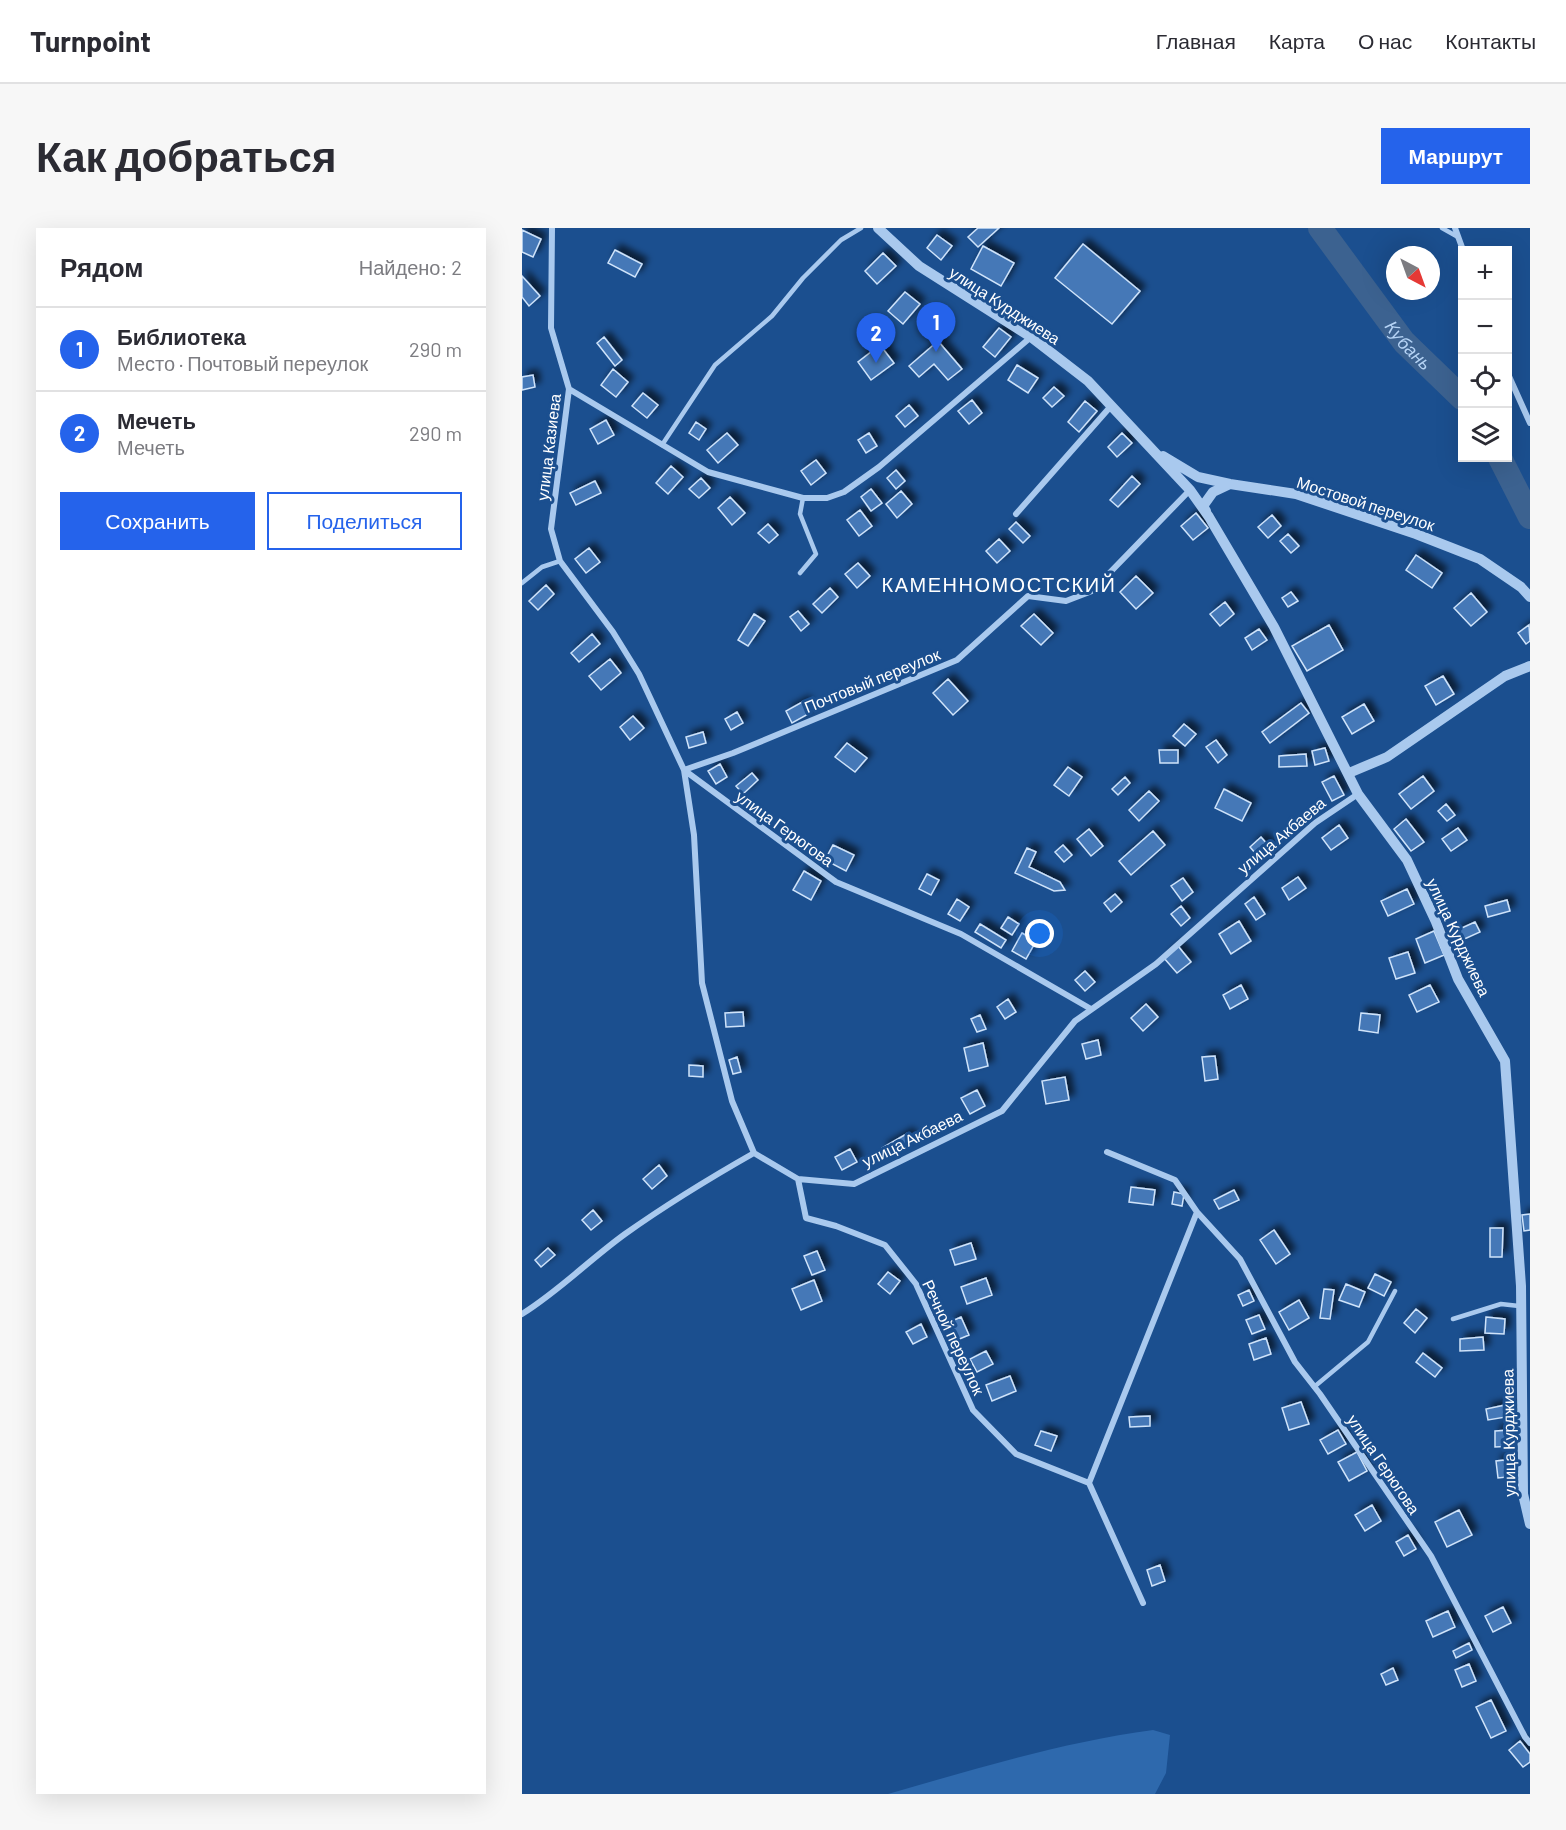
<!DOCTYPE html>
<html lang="ru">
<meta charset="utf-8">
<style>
body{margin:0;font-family:Barlow,sans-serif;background:#f7f7f7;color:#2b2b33}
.controls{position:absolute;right:18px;top:18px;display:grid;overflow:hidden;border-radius:0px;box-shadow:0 6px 24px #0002}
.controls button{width:54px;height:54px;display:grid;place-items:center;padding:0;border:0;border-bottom:2px solid #e1e1e2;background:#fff;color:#2b2b33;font:30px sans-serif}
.compass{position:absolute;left:864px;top:18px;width:54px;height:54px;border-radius:50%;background:#fff;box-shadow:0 6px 24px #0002;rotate:139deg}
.you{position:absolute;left:518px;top:706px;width:21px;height:21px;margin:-15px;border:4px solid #fff;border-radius:50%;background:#1a73e8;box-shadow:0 0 0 9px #1a73e833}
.badge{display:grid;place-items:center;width:39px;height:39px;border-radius:50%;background:#2563eb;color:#fff;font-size:20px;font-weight:700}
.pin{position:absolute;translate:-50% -50px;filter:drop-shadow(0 2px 3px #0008)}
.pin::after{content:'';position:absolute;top:32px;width:21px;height:18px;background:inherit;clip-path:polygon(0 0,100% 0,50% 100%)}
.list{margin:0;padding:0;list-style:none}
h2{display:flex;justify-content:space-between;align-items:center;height:78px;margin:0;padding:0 24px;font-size:26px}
h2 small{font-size:20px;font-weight:400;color:#7c7c81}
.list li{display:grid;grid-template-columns:39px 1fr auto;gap:18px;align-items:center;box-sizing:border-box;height:84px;padding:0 24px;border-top:2px solid #e1e1e2}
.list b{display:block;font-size:22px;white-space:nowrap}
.list p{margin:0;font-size:20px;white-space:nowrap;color:#7c7c81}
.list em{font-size:20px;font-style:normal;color:#7c7c81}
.actions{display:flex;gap:12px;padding:18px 24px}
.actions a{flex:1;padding:14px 0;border:2px solid #2563eb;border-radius:0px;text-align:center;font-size:21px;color:#2563eb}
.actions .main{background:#2563eb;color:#fff}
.icon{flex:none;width:33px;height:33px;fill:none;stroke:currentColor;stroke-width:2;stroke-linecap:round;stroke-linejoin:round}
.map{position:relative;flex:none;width:1008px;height:1566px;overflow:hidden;border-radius:0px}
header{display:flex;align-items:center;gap:36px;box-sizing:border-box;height:84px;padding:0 30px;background:#fff;border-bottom:2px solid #e1e1e2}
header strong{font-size:28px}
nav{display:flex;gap:33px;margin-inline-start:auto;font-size:21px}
.intro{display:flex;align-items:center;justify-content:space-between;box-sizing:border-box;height:144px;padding:0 36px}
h1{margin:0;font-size:42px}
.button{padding:15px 27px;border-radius:0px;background:#2563eb;color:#fff;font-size:21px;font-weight:700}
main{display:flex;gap:36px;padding:0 36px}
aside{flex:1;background:#fff;border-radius:0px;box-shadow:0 6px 24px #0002}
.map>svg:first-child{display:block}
.green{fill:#2e69ad}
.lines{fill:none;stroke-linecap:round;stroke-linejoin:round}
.river{stroke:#3c6290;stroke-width:24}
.building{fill:#4478b7;stroke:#cfe3fa;stroke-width:1.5;filter:url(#shadow)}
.service{stroke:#a9c9ee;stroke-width:4.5}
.minor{stroke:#a9c9ee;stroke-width:6}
.tertiary{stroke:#a9c9ee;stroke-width:10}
.labels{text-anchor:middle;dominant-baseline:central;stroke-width:6;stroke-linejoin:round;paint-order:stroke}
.street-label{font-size:16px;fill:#fff;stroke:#1b4f8f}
.water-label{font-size:18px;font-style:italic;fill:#b5d3f5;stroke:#1b4f8f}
.quarter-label{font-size:20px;letter-spacing:1.5px;fill:#fff;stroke:#1b4f8f}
</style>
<header>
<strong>Turnpoint</strong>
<nav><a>Главная</a><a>Карта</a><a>О нас</a><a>Контакты</a></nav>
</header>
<div class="intro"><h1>Как добраться</h1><a class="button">Маршрут</a></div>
<main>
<aside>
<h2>Рядом<small>Найдено: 2</small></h2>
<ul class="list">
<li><span class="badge">1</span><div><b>Библиотека</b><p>Место · Почтовый переулок</p></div><em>290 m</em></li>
<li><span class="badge">2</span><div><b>Мечеть</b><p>Мечеть</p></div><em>290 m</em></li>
</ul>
<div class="actions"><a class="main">Сохранить</a><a>Поделиться</a></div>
</aside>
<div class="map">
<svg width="1008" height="1566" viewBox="0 0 1008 1566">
<defs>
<filter id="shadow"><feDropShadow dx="5.5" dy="-5.5" stdDeviation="3" flood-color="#0009"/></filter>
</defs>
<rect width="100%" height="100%" fill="#1b4f8f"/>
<path class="green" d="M631,1502l17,5 -4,38 -11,21h-267c87,-25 175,-52 265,-64z"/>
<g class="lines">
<g class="river">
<path id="s1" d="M798,0l84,114 58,56"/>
<path d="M978,230l30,59"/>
</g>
</g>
<path class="building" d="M456,0h21l-21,19 -10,-10z
M0,2l19,9 -8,18 -11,-5z
M415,7l15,11 -11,14 -14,-12z
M561,16l57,47 -28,33 -57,-46z
M461,18l31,17 -13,23 -30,-17z
M93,22l27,14 -7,13 -27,-14z
M361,25l13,13 -19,18 -12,-13z
M0,48l18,20 -11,10 -7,-9z
M383,64l15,12 -17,20 -15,-13z
M477,100l12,9 -16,20 -12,-10z
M82,109l18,23 -7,6 -18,-23z
M416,113l24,28 -14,11 -14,-16 -15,13 -10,-11z
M358,117l14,18 -23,17 -13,-18z
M495,137l21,13 -10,15 -20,-13z
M91,141l15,13 -12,15 -15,-12z
M11,147l2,12 -13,3v-13z
M532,159l10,9 -12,11 -9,-9z
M121,165l15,12 -11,13 -15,-12z
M450,172l10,13 -13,11 -11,-13z
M563,173l12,10 -18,21 -11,-10z
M387,177l9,11 -13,11 -9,-11z
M84,192l8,15 -16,9 -8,-15z
M174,194l10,7 -7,11 -10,-7z
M205,205l11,12 -20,18 -11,-13z
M347,205l8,13 -11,7 -8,-13z
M600,205l10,10 -15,14 -9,-10z
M294,232l10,13 -15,12 -10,-14z
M149,238l12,11 -15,17 -12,-11z
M374,242l9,11 -9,8 -9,-11z
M610,248l8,8 -22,23 -8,-7z
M179,250l9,10 -11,10 -10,-9z
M73,253l6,12 -25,12 -6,-12z
M349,261l11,14 -11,8 -10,-14z
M379,263l11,13 -15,14 -11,-14z
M208,269l15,16 -13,12 -14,-17z
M338,282l12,16 -13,10 -12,-16z
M674,285l12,15 -15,12 -12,-14z
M750,287l9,11 -13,12 -10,-11z
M494,294l14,14 -7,7 -14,-14z
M246,296l10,11 -9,8 -11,-10z
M766,306l11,12 -8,7 -11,-12z
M477,311l11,12 -13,12 -11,-12z
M67,320l11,14 -14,11 -11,-14z
M894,327l26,18 -10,15 -26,-18z
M336,335l12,13 -13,12 -12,-14z
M614,348l17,17 -17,16 -16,-17z
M24,357l8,9 -16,16 -9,-9z
M308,360l8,9 -16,16 -9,-9z
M769,364l7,9 -10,6 -6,-9z
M949,365l16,19 -16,14 -17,-18z
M703,374l9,12 -14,12 -10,-12z
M276,383l11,13 -8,7 -11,-14z
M232,386l11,7 -17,25 -10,-6z
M512,386l19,19 -12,12 -20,-19z
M807,397l14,25 -36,21 -15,-25z
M1007,397l1,16 -4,3 -8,-11z
M737,401l8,11 -15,10 -7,-12z
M70,406l8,10 -21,18 -8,-9z
M88,431l11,14 -20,17 -12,-14z
M921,448l11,18 -18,11 -11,-19z
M426,451l20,22 -15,14 -20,-22z
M282,473l6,12 -18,10 -6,-12z
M779,475l8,10 -39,30 -8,-11z
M842,476l10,17 -22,13 -10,-17z
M215,484l6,11 -12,7 -6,-11z
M111,488l11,12 -14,12 -10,-13z
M662,496l12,10 -11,12 -12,-10z
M181,504l3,11 -17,5 -3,-11z
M694,512l11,15 -9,8 -12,-16z
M325,515l20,15 -12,14 -20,-15z
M803,520l4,13 -14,4 -3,-14z
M637,522h19v13h-18z
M784,526l1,12 -28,1v-11z
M198,536l7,13 -11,7 -8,-13z
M546,539l14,10 -13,19 -15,-11z
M230,545l6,7 -15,14 -7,-8z
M812,548l10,19 -12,6 -10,-19z
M901,548l11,15 -23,18 -12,-15z
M603,549l5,6 -12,12 -6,-6z
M702,561l27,14 -9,18 -27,-13z
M627,563l10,10 -20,20 -10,-11z
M924,576l9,11 -8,6 -9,-10z
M884,591l18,23 -13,9 -17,-22z
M817,597l9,13 -17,12 -9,-12z
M936,600l9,12 -16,11 -9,-12z
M567,601l14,17 -12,10 -14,-17z
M631,603l12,14 -34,30 -12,-14z
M739,609l12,14 -11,10 -12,-14z
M311,617l21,10 -8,16 -21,-11z
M541,617l9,10 -8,7 -9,-10z
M505,620l9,4 -7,15 31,15 5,8 -11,1 -39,-18z
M282,643l17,10 -10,19 -18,-10z
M405,646l12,6 -8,15 -12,-6z
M776,649l8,11 -17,12 -7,-12z
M661,650l10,14 -11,9 -11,-15z
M885,661l7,15 -26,12 -7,-15z
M593,666l7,8 -11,10 -7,-9z
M732,669l11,17 -9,6 -11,-16z
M435,671l12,8 -9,14 -12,-7z
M985,672l3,11 -22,6 -3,-11z
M659,678l9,12 -9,8 -10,-12z
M486,689l11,7 -7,11 -11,-7z
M717,693l12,20 -20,13 -12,-20z
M953,694l5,10 -20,9 -5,-10z
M458,696l26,16 -5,8 -26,-16z
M912,703l10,24 -19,8 -9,-24z
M500,705l14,8 -10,18 -14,-8z
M656,718l13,16 -14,11 -13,-15z
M886,724l7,21 -19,6 -7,-21z
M563,743l10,11 -10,9 -10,-11z
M719,757l7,14 -18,10 -7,-14z
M908,757l9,17 -22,10 -8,-17z
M486,771l8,13 -11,7 -8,-12z
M624,776l12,13 -15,14 -12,-13z
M221,784l1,14 -18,1 -1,-14z
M839,785l19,2 -2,18 -19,-3z
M458,787l6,14 -9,3 -6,-13z
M576,812l3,15 -15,4 -4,-15z
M461,815l5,23 -19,5 -5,-23z
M693,828l3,23 -13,2 -3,-24z
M215,829l4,15 -8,2 -4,-14z
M167,837l14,1v11l-14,-1z
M543,849l4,23 -23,4 -4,-23z
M455,862l8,16 -15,8 -9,-16z
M386,905l5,9 -27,14 -4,-8z
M328,921l7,13 -15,8 -7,-13z
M137,937l8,11 -15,13 -9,-10z
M609,959l24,3 -2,15 -24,-3z
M712,962l5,10 -20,9 -5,-9z
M652,964l10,2 -2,12 -10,-2z
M71,982l9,11 -11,9 -9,-10z
M1008,986v16l-6,1 -2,-16z
M968,1000h13l-1,29h-12z
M752,1002l16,24 -14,10 -16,-24z
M449,1015l5,16 -21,6 -5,-15z
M26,1020l7,7 -14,12 -6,-7z
M295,1023l8,19 -13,5 -8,-19z
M366,1044l12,9 -10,13 -12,-10z
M853,1046l16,8 -7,14 -16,-8z
M464,1050l6,17 -25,9 -6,-17z
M292,1052l8,21 -21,9 -9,-21z
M824,1056l19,8 -6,15 -20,-7z
M802,1061l10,1 -4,29 -10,-1z
M727,1062l5,11 -11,5 -5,-11z
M777,1072l10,18 -20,12 -10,-18z
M894,1081l11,9 -12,15 -11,-10z
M737,1087l6,14 -13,5 -6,-14z
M439,1089l8,18 -12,5 -7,-18z
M964,1089l19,2 -1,15 -19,-1z
M399,1096l6,13 -14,7 -7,-12z
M961,1109l1,13 -24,1v-12z
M744,1110l5,16 -17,6 -5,-16z
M464,1123l7,13 -16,8 -7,-13z
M901,1125l19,15 -7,9 -19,-15z
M488,1148l6,15 -24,10 -6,-16z
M779,1174l8,22 -20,6 -7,-22z
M988,1176l2,12 -24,4 -2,-11z
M628,1188v10l-20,1 -1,-10z
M816,1202l8,14 -18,10 -8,-14z
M990,1202l1,16 -18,1v-16z
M519,1203l16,5 -6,15 -16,-6z
M835,1224l10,19 -18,10 -11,-19z
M991,1231l2,17 -17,2 -2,-17z
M850,1277l9,16 -16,10 -10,-16z
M937,1282l13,25 -25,12 -12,-25z
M886,1307l8,14 -12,7 -8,-14z
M638,1337l5,16 -13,5 -5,-16z
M981,1379l8,16 -18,9 -8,-16z
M926,1383l7,16 -22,10 -7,-16z
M947,1415l3,7 -16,8 -3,-7z
M947,1436l7,17 -14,6 -7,-17z
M871,1440l5,12 -12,5 -5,-11z
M969,1472l15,31 -15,7 -15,-31z
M998,1513l10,13v8l-7,5 -14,-17z"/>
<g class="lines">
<path class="service" d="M920,0l16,9
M140,217l53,-80 57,-49 31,-38 38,-38 20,-12
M278,345l16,-19 -16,-40 3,-16
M0,355l20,-16 18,-6
M931,1091l48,-15 18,2
M792,1159l54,-45 27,-51"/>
<path class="minor" d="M30,0l-1,100 18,61 -18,140 9,32 53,71 26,42 45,96 152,112 125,52 130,75
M933,0l8,22
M986,146l22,49
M47,161l139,83 95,26h24l17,-6 35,-25 152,-130
M668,262l-98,101 -26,10 -38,-5 -71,64 -224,93 -49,17 10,65 8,148 30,118 22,52 44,26 56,5 148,-73 73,-90 81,-57 159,-141 43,-29
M494,286l95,-108
M585,924l68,28 22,32 43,47 55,103 25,32 111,162 94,181 5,6
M276,951l8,39 30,8 49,19 31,39 57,126 43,44 73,29 54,120
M0,1086c37,-23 67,-54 103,-80 41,-29 85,-56 129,-81
M567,1255l108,-271"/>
<path class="tertiary" d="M356,0l41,38 112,71 57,44 102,109 19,27 65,110 84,167 49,66 29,62 22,57 47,82 16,225 2,208 7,30
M641,228l35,21 32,7 66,10 120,40 64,25 41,28 9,10
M684,283l-3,-5 10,-14 17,-8
M827,545l38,-16 118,-81 25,-10"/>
</g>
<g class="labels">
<g class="street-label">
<text transform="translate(483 77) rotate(33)">улица Курджиева</text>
<text transform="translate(26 219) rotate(-83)">улица Казиева</text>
<text transform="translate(844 275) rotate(18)">Мостовой переулок</text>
<text transform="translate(350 452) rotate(-22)">Почтовый переулок</text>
<text transform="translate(263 600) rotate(36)">улица Герюгова</text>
<text transform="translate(759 607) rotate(-40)">улица Акбаева</text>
<text transform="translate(937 709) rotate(65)">улица Курджиева</text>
<text transform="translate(390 910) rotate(-26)">улица Акбаева</text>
<text transform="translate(432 1109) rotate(65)">Речной переулок</text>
<text transform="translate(986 1205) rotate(-91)">улица Курджиева</text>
<text transform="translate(862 1236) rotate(56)">улица Герюгова</text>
</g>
<g class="water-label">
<text stroke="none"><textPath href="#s1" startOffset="147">Кубань</textPath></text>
</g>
<g class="quarter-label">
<text x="477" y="356">КАМЕННОМОСТСКИЙ</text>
</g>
</g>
</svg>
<div class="controls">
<button>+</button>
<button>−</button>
<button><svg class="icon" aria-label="locate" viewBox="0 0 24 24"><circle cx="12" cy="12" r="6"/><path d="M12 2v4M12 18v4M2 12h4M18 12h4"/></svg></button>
<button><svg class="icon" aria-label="layers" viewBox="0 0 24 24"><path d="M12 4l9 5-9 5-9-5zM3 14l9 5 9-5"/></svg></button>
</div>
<svg class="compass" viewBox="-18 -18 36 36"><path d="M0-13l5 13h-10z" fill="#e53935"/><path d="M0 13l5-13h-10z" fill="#7c7c81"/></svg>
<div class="you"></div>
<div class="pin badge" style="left:414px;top:124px">1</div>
<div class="pin badge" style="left:354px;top:135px">2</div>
</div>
</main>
